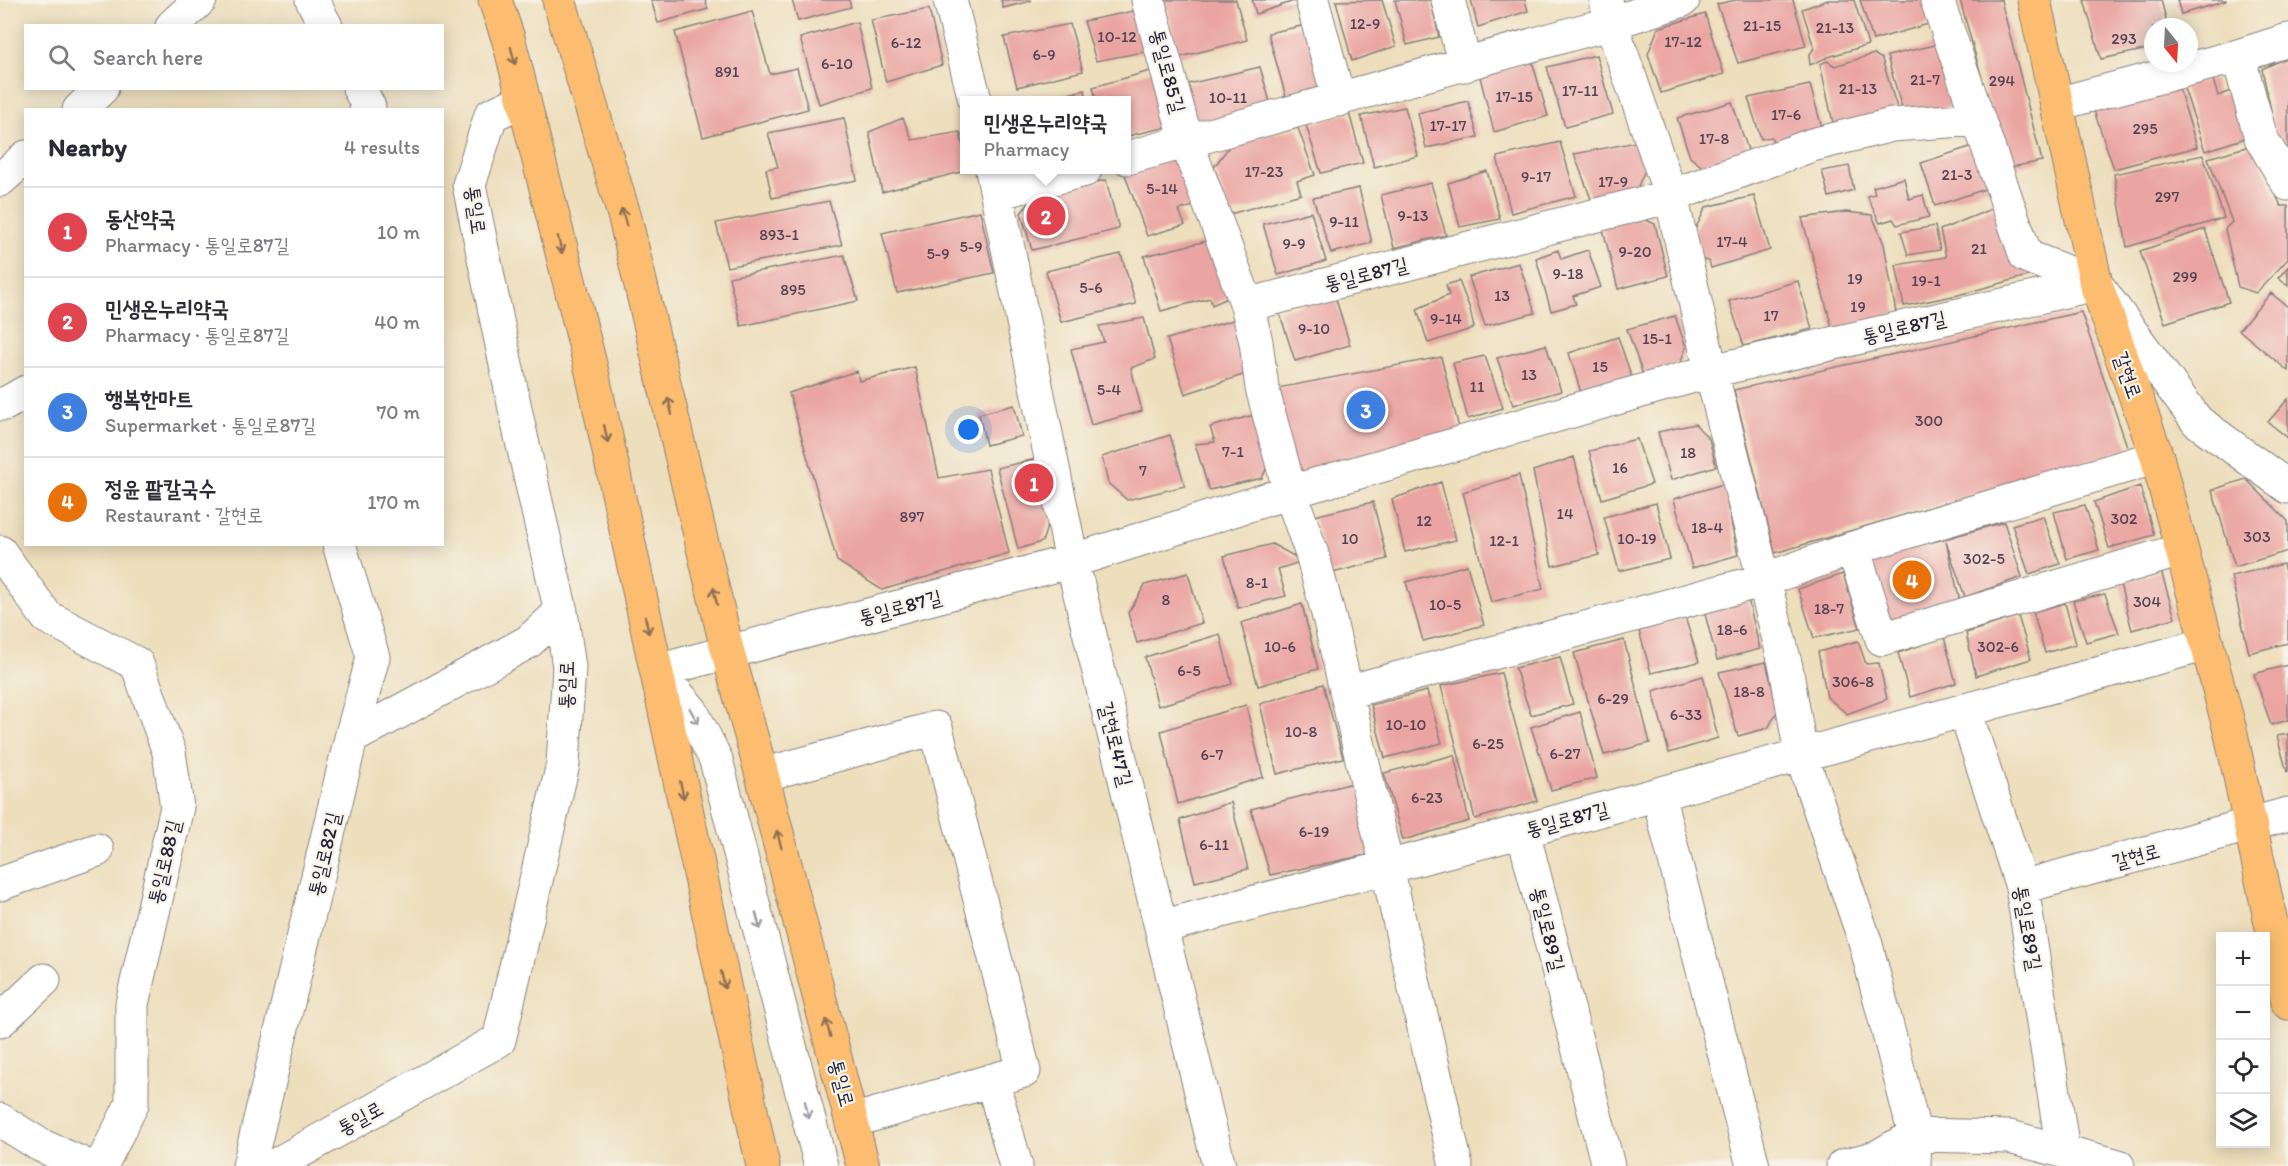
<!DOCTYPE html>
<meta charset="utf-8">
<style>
body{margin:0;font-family:Itim,"Poor Story",sans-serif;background:#f7f7f7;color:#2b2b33}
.controls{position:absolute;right:18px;bottom:18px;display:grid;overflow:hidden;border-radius:0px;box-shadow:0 3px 15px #0003}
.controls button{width:54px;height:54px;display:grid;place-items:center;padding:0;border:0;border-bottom:2px solid #e1e1e2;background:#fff;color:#2b2b33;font:30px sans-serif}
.compass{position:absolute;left:2144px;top:18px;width:54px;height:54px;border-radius:50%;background:#fff;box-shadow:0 3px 15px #0003;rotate:162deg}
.you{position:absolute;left:969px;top:430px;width:21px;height:21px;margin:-15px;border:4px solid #fff;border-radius:50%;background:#1a73e8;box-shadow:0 0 0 9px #1a73e833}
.badge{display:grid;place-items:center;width:39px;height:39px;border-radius:50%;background:#1a73e8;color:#fff;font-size:20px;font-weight:700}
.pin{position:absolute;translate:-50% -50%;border:3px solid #fff;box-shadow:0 2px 6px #0006}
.popup{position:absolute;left:960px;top:96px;width:171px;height:78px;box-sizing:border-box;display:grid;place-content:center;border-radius:0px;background:#fff;filter:drop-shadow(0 2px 4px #0005);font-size:20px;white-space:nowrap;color:#7c7c81}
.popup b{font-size:22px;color:#2b2b33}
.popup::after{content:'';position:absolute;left:50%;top:100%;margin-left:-12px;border:12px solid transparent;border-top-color:#fff}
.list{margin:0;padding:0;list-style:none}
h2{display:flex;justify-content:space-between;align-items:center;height:78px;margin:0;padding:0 24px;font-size:26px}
h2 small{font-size:20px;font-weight:400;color:#7c7c81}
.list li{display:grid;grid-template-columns:39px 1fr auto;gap:18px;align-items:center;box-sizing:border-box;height:90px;padding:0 24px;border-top:2px solid #e1e1e2}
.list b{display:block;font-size:22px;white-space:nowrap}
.list p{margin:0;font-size:20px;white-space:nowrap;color:#7c7c81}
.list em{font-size:20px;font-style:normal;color:#7c7c81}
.icon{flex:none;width:33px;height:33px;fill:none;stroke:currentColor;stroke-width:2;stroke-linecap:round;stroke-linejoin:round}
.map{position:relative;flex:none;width:2288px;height:1166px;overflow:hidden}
.search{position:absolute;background:#fff;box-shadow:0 3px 15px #0003;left:24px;top:24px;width:420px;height:66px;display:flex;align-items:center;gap:15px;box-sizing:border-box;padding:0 21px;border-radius:0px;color:#7c7c81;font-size:22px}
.panel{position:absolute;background:#fff;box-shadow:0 3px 15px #0003;left:24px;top:108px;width:420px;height:438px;border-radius:0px}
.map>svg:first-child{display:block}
.building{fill:#eaa5a2}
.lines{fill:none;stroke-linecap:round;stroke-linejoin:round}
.minor-casing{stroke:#88807c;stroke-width:35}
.major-casing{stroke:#88807c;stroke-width:35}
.minor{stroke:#fff;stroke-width:33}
.major{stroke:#fcbd6f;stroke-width:33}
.oneway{stroke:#8f7055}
.oneway2{stroke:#9c9ca7}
.labels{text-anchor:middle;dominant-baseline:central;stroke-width:4.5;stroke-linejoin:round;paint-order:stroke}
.number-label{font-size:16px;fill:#544355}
.street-label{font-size:20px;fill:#22223b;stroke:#f7f3e8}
</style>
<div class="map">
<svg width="2288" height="1166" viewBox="0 0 2288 1166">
<rect width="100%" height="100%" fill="#f7f3e8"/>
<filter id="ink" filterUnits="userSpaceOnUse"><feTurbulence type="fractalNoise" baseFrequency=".0167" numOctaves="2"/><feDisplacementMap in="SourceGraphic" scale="12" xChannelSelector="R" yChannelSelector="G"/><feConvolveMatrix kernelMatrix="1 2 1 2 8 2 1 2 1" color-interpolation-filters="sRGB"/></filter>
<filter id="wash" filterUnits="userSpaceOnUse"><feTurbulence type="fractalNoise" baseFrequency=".008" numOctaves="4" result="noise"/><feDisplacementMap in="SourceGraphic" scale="24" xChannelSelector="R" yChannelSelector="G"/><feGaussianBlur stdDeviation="1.35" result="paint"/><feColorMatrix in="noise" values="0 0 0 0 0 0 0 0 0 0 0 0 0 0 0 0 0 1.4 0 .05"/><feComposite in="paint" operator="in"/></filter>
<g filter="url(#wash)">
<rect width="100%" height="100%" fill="#eddebc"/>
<g id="blocks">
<path class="building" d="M651,0h54l3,9 -50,14z
M792,0h57l2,7 -53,14z
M1001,0h30v1l-28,7z
M1165,0h71l11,40 -67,17z
M1252,0h45l-41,14z
M1382,0l14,46 -44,15 -16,-60z
M1395,0h36l8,37 -32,8z
M1471,0h54l3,11 -50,16z
M1736,0h57l13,46 -68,17 -21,-59z
M1828,0h26l14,45 -40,12 -18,8 -1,-9 5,-8 -12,-39z
M1860,0h65l7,23 -59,17z
M1960,0h41l41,161 -35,7z
M2084,0h77l7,27h-15v21l-52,11z
M2177,0h49v1l-45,13z
M929,9l13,56 -56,17 -15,-62z
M1139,10l10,41 -53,10 -12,-40z
M752,11l18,63 27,-6 11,41 -105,28 -28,-105z
M1705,14l19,60 -63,19 -13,-39 10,-26z
M857,22l15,66 -53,16 -19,-66z
M1070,24l13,47 -66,16 -13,-50z
M1311,24l17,62 -42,11 -18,-64z
M1944,43l20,59 -59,17 -18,-63z
M1874,54l8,5 16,52 -64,16 -14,-63 7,-3 8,5z
M1596,55l17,59 -48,13 -18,-60z
M2288,57v104l-11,-23 -15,-69z
M1532,61l16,55 -54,16 -14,-55z
M1260,67l12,42 -74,19 -14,-43z
M1154,70l14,57 -41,9v-36h-31l-3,-13z
M2213,80l5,16 19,-7 18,46 -50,16 -22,-66z
M2177,82l20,65 -83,22 -21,-61z
M1810,85l13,46 -47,15 -5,-9 -10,2 -13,-41z
M1085,90l2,10h-43z
M1468,101l10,36 -52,11 -8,-35z
M1732,102l19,57 -45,11 -16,-13 -13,-39z
M1405,107l13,49 -44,11 -13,-51z
M1349,113l14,50 -42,10 -15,-48z
M844,118l13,62 -85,18 -6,-29 12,-2 -10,-34z
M903,118l9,22 48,-8 5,26v13l-83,21 -13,-60z
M1298,128l17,47 -18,6 4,13 -71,20 -16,-47 17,-23z
M1560,142l16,54 -65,17 -14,-56z
M1636,142l9,28 -9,21 -43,13 -19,-50z
M1979,144l15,42 -59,20 -14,-43z
M2253,145l28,61h7v53l-32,34 -18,-6 -13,-58 7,-7 -24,-64z
M2203,155l21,63 -97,29 -13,-73z
M1170,159l19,12 12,33 -22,6 6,15 -38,11 -23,-64z
M1849,166l5,24 -25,7 -7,-26z
M1487,171l13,48 -40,8 -12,-44z
M1904,178l5,21 14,-4 6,22 -32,8 -4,-6 -13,4 -13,-27 8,-2 -2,-7z
M1106,180l13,49 -87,21 -11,-37 13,-16z
M1431,183l15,52 -52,13 -13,-53z
M1359,188l13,55 -41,10 -18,-55z
M1754,196l16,54 -59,18 -2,-7 -8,-2 -7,-27 12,-25z
M829,201l13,44 -115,22 -11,-44z
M1996,207l35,68 -73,20 -54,11 -8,-41 50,-8 -6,-27z
M980,211l14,62 -97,20 -15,-60z
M1311,212l15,49 -48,14 -15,-51z
M1846,212l26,3 12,29 12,69 -62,21 -32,-116z
M1637,216l18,8 13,52 -50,13 -16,-64z
M1935,226l5,24 -32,5 -7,-23z
M2205,229l24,73 -64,21 -25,-72z
M1211,240l19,57 -18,8 -2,-7 -49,13 -17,-55z
M1558,250l3,9 27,-9 13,37 -28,9 3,8 -25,7 -15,-53z
M1121,254l15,50 -75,18 -15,-51z
M844,255l14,46 -117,25 -12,-49z
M1519,263l16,50 -50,13 -16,-49z
M2288,267v19l-10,-8z
M1459,281l11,28 4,19 -46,15 -11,-34 32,-14 -3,-10z
M1798,281l14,48 -68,17 -15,-45z
M2271,293l17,14v64l-49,-41z
M1335,296l15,49 -55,16 -16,-50z
M2081,312l47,137 -353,104 -41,-163z
M1675,316l11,31 -6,17 -37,11 -16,-46z
M1144,318l11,41 -24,9 11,43 -51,14 -20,-76 33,-7 -5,-16z
M1237,319l15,53 -67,22 -18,-55z
M1618,337l14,41 -51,15 -12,-40z
M1546,345l15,46 -48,14 -16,-47z
M1485,356l18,52 -35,11 -15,-56z
M1441,357l19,75 -166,48 -22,-91z
M915,367l24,111 49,-9 21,84 -127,37 -45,-29 -48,-168 68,-22 2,10z
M2288,399v39l-20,-16z
M1014,405l8,31 -36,9 -7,-31z
M1258,414l13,44 -9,20 -53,12 -14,-46 20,-2 -5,-15z
M1695,424l14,15 7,27 -45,14 -13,-48z
M1170,435l15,51 -58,14 -19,-17 -6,-26z
M1637,439l15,45 -50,15 -13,-48z
M1574,457l25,98 -47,11 -19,-95z
M1036,459l14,59 -8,24 -24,7 -21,-81z
M1519,475l24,114 -52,13 -28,-110z
M2246,479l42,42v30l-53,16 -23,-77z
M1441,482l15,58 -51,12 -13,-53z
M1723,484l15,71 -46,13 -18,-69z
M2140,486l14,49 -45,13 -15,-46z
M1373,502l14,57 -59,15 -14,-58z
M1656,503l14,56 -51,12 -15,-54z
M2085,505l14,45 -32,9 -13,-47z
M2043,516l17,48 -31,10 -17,-49z
M2004,522l18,55 -57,20 -19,-55 14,59 -74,28 -23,-71 82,-19z
M1272,544l31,17 -25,8 8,27 -48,12 -14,-52z
M2283,564l5,19v60l-39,10 -18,-77z
M1467,565l17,60 -61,16 -17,-59z
M2161,571l14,47 -43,12 -12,-46z
M1188,573l14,50 -65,20 -9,-30 17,-28z
M1843,574l17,54 -46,10 -16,-49z
M2105,594l14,39 -33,9 -13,-41z
M1748,599l12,50 -43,11 -13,-50z
M2065,603l11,41 -31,9 -12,-41z
M1302,604l16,65 -60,17 -17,-63z
M2018,616l13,43 -55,17 -10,-43z
M1685,617l14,45 -48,11 -12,-42z
M1220,634l12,50 -74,22 -13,-49z
M1944,637l12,46 -46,14 -12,-44z
M1624,640l26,103 -46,12 -30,-102z
M1858,641l8,23 13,-1 8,36 -40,15 -20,-17 -9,-45z
M1560,657l13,47 -42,11 -16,-47z
M1766,662l12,48 -10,18 -30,8 -19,-64z
M2288,665v55l-17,5 -17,-51z
M1501,673l36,128 -62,18 -34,-133z
M1703,676l15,62 -49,15 -16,-62z
M1323,684l20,74 -66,16 -17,-70z
M1427,691l15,52 -57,15 -14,-53z
M1246,705l17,72 -85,27 -17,-73z
M1580,712l17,66 -46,12 -20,-63z
M2288,734v38h-1l-10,-36z
M1454,755l15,66 -66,19 -19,-67z
M1357,782l19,71 -106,22 -19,-66z
M1231,802l17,67 -53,13 -15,-62z"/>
</g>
</g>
<g filter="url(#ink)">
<use href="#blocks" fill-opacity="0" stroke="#88807c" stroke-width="1.5"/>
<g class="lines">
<g class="minor-casing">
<path id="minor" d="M312,0l14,26
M950,0l25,100
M1148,0l39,143 60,162 9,37 6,46 28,104 23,65 17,64 126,545
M1312,0l27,100
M1448,0l17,65
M1606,0l5,23 60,173 40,175 75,296 15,88 64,186 50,194 -1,31
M1937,0l89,256 70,28 101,137 91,66
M172,26l28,-26
M2238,56l23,82 27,46
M359,88l10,19 -3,3
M2057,104l181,-48 50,-16
M79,110l23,-22
M1127,158l484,-135 72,-23
M992,170l80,391 147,605
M0,180l26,-23
M997,193l88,-23
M1247,305l424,-109 141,-51 80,-20 86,-6
M0,404h5l21,-12
M1853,548l29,91 299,-89
M0,552l47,65 90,47 32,88 8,55 -45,197v100l-31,62
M1347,692l417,-112 89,-32 304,-91
M1965,711l57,176 41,264
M351,738l177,-96 33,-30
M762,775l174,-47 88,343 -172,50
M1658,794l95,372
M1523,831l85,335
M0,884l97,-34
M2022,887l266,-73
M1161,927l362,-96 684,-187
M0,1021l44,-41
M992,1080l24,86
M0,1120l40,25 47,21
M249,1166l102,-428 22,-81 -34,-113
M274,1166l225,-126 64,-276 6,-97 -8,-55 -43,-189 -49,-238 22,-70 33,-15
M821,1166l-105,-406 -25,-50 -34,-39 415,-110 218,-69 421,-121 385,-87
M1843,1166l34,-9 38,-22 95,2 108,29"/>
</g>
<g class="major-casing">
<path id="major" d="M495,0l14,41 83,331 171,794
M559,0l66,218 103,435 34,122 101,391
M2034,0l62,284 61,173 74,277 57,269"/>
</g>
<use href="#minor" class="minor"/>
<use href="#major" class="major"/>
</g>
<defs><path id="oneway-shaft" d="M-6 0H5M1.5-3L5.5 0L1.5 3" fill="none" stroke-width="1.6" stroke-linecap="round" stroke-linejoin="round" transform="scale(1.5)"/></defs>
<g class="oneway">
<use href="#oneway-shaft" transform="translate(513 56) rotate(76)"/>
<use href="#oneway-shaft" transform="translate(624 217) rotate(-105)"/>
<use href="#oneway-shaft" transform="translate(560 245) rotate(76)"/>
<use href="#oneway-shaft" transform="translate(670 406) rotate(-103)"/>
<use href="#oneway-shaft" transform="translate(606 434) rotate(78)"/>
<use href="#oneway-shaft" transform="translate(715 596) rotate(-103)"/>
<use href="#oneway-shaft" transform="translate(647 625) rotate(78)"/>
<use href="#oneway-shaft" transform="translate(682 790) rotate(78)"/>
<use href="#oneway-shaft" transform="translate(779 839) rotate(-105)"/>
<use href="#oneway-shaft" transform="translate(723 980) rotate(78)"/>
<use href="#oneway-shaft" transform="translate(828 1028) rotate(-105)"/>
</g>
<g class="oneway2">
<use href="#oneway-shaft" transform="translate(694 716) rotate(60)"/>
<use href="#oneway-shaft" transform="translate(758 921) rotate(75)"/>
<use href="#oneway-shaft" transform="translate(807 1110) rotate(76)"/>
</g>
</g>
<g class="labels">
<g class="number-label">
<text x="1365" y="23">12-9</text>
<text x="1762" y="25">21-15</text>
<text x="1835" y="27">21-13</text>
<text x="1117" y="36">10-12</text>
<text x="2124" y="38">293</text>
<text x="1683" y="41">17-12</text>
<text x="906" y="42">6-12</text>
<text x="1044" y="54">6-9</text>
<text x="837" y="63">6-10</text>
<text x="727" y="71">891</text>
<text x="1925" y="79">21-7</text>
<text x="2002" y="80">294</text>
<text x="1858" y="88">21-13</text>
<text x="1580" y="90">17-11</text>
<text x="1514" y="96">17-15</text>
<text x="1228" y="97">10-11</text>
<text x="1786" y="114">17-6</text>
<text x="1448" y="125">17-17</text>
<text x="2145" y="128">295</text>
<text x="1714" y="138">17-8</text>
<text x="1264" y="171">17-23</text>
<text x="1957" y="174">21-3</text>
<text x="1536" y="176">9-17</text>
<text x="1613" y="181">17-9</text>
<text x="1162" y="188">5-14</text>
<text x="2167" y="196">297</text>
<text x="1413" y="215">9-13</text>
<text x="1344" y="221">9-11</text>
<text x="779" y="234">893-1</text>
<text x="1732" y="241">17-4</text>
<text x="1294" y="243">9-9</text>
<text x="971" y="246">5-9</text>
<text x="1979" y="248">21</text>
<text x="1635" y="251">9-20</text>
<text x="938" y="253">5-9</text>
<text x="1568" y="273">9-18</text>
<text x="2185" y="276">299</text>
<text x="1855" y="278">19</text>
<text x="1926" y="280">19-1</text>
<text x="1091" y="287">5-6</text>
<text x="793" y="289">895</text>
<text x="1502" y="295">13</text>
<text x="1858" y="306">19</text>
<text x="1771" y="315">17</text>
<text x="1446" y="318">9-14</text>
<text x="1314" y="328">9-10</text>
<text x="1657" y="338">15-1</text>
<text x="1600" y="366">15</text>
<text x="1529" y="374">13</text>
<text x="1477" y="386">11</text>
<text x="1109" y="389">5-4</text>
<text x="1929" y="420">300</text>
<text x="1233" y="451">7-1</text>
<text x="1688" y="452">18</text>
<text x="1620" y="467">16</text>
<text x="1143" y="470">7</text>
<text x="1565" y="513">14</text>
<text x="912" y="516">897</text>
<text x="2124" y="518">302</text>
<text x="1424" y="520">12</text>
<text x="1707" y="527">18-4</text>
<text x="2257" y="536">303</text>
<text x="1350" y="538">10</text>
<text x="1637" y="538">10-19</text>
<text x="1504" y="540">12-1</text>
<text x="1984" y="558">302-5</text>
<text x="1257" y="582">8-1</text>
<text x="1166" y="599">8</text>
<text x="2147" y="601">304</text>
<text x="1445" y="604">10-5</text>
<text x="1829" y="608">18-7</text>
<text x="1732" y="629">18-6</text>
<text x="1280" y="646">10-6</text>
<text x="1998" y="646">302-6</text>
<text x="1189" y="670">6-5</text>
<text x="1853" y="681">306-8</text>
<text x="1749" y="691">18-8</text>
<text x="1613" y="698">6-29</text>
<text x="1686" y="714">6-33</text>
<text x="1406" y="724">10-10</text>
<text x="1301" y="731">10-8</text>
<text x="1488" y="743">6-25</text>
<text x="1565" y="753">6-27</text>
<text x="1212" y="754">6-7</text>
<text x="1427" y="797">6-23</text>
<text x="1314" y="831">6-19</text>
<text x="1214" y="844">6-11</text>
</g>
<g class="street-label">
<text transform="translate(1168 71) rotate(75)">통일로85길</text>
<text transform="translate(476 210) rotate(82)">통일로</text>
<text transform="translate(1366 274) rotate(-14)">통일로87길</text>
<text transform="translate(1904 327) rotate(-13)">통일로87길</text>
<text transform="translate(2128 375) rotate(71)">갈현로</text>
<text transform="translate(900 607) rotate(-15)">통일로87길</text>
<text transform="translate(566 685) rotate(-89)">통일로</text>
<text transform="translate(1116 744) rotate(76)">갈현로47길</text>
<text transform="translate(1567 819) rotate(-15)">통일로87길</text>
<text transform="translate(324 854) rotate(-77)">통일로82길</text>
<text transform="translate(2136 856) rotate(-15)">갈현로</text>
<text transform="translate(164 862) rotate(-77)">통일로88길</text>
<text transform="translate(2028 928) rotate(80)">통일로89길</text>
<text transform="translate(1548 929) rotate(76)">통일로89길</text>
<text transform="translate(842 1083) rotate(75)">통일로</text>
<text transform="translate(360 1118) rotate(-29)">통일로</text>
</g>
</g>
</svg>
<div class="controls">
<button>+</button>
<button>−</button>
<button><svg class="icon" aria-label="locate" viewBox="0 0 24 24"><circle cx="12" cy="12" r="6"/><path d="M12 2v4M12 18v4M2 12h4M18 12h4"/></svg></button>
<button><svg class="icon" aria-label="layers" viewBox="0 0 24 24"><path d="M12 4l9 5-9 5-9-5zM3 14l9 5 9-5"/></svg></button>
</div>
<svg class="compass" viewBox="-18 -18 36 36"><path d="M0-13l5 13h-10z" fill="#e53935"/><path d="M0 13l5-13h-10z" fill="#7c7c81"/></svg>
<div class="you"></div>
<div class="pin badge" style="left:1034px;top:483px;background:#e0444e">1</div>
<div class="pin badge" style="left:1046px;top:216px;background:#e0444e">2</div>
<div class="popup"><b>민생온누리약국</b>Pharmacy</div>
<div class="pin badge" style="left:1366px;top:410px;background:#3f7fe0">3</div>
<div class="pin badge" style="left:1912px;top:580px;background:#e8710a">4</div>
<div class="search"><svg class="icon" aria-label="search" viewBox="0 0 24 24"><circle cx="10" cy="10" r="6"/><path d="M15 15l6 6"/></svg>Search here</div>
<section class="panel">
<h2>Nearby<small>4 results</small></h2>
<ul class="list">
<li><span class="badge" style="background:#e0444e">1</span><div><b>동산약국</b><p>Pharmacy · 통일로87길</p></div><em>10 m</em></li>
<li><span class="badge" style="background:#e0444e">2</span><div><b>민생온누리약국</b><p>Pharmacy · 통일로87길</p></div><em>40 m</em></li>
<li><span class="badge" style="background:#3f7fe0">3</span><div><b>행복한마트</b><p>Supermarket · 통일로87길</p></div><em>70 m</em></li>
<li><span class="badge" style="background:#e8710a">4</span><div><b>정윤 팥칼국수</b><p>Restaurant · 갈현로</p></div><em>170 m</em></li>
</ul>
</section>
</div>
